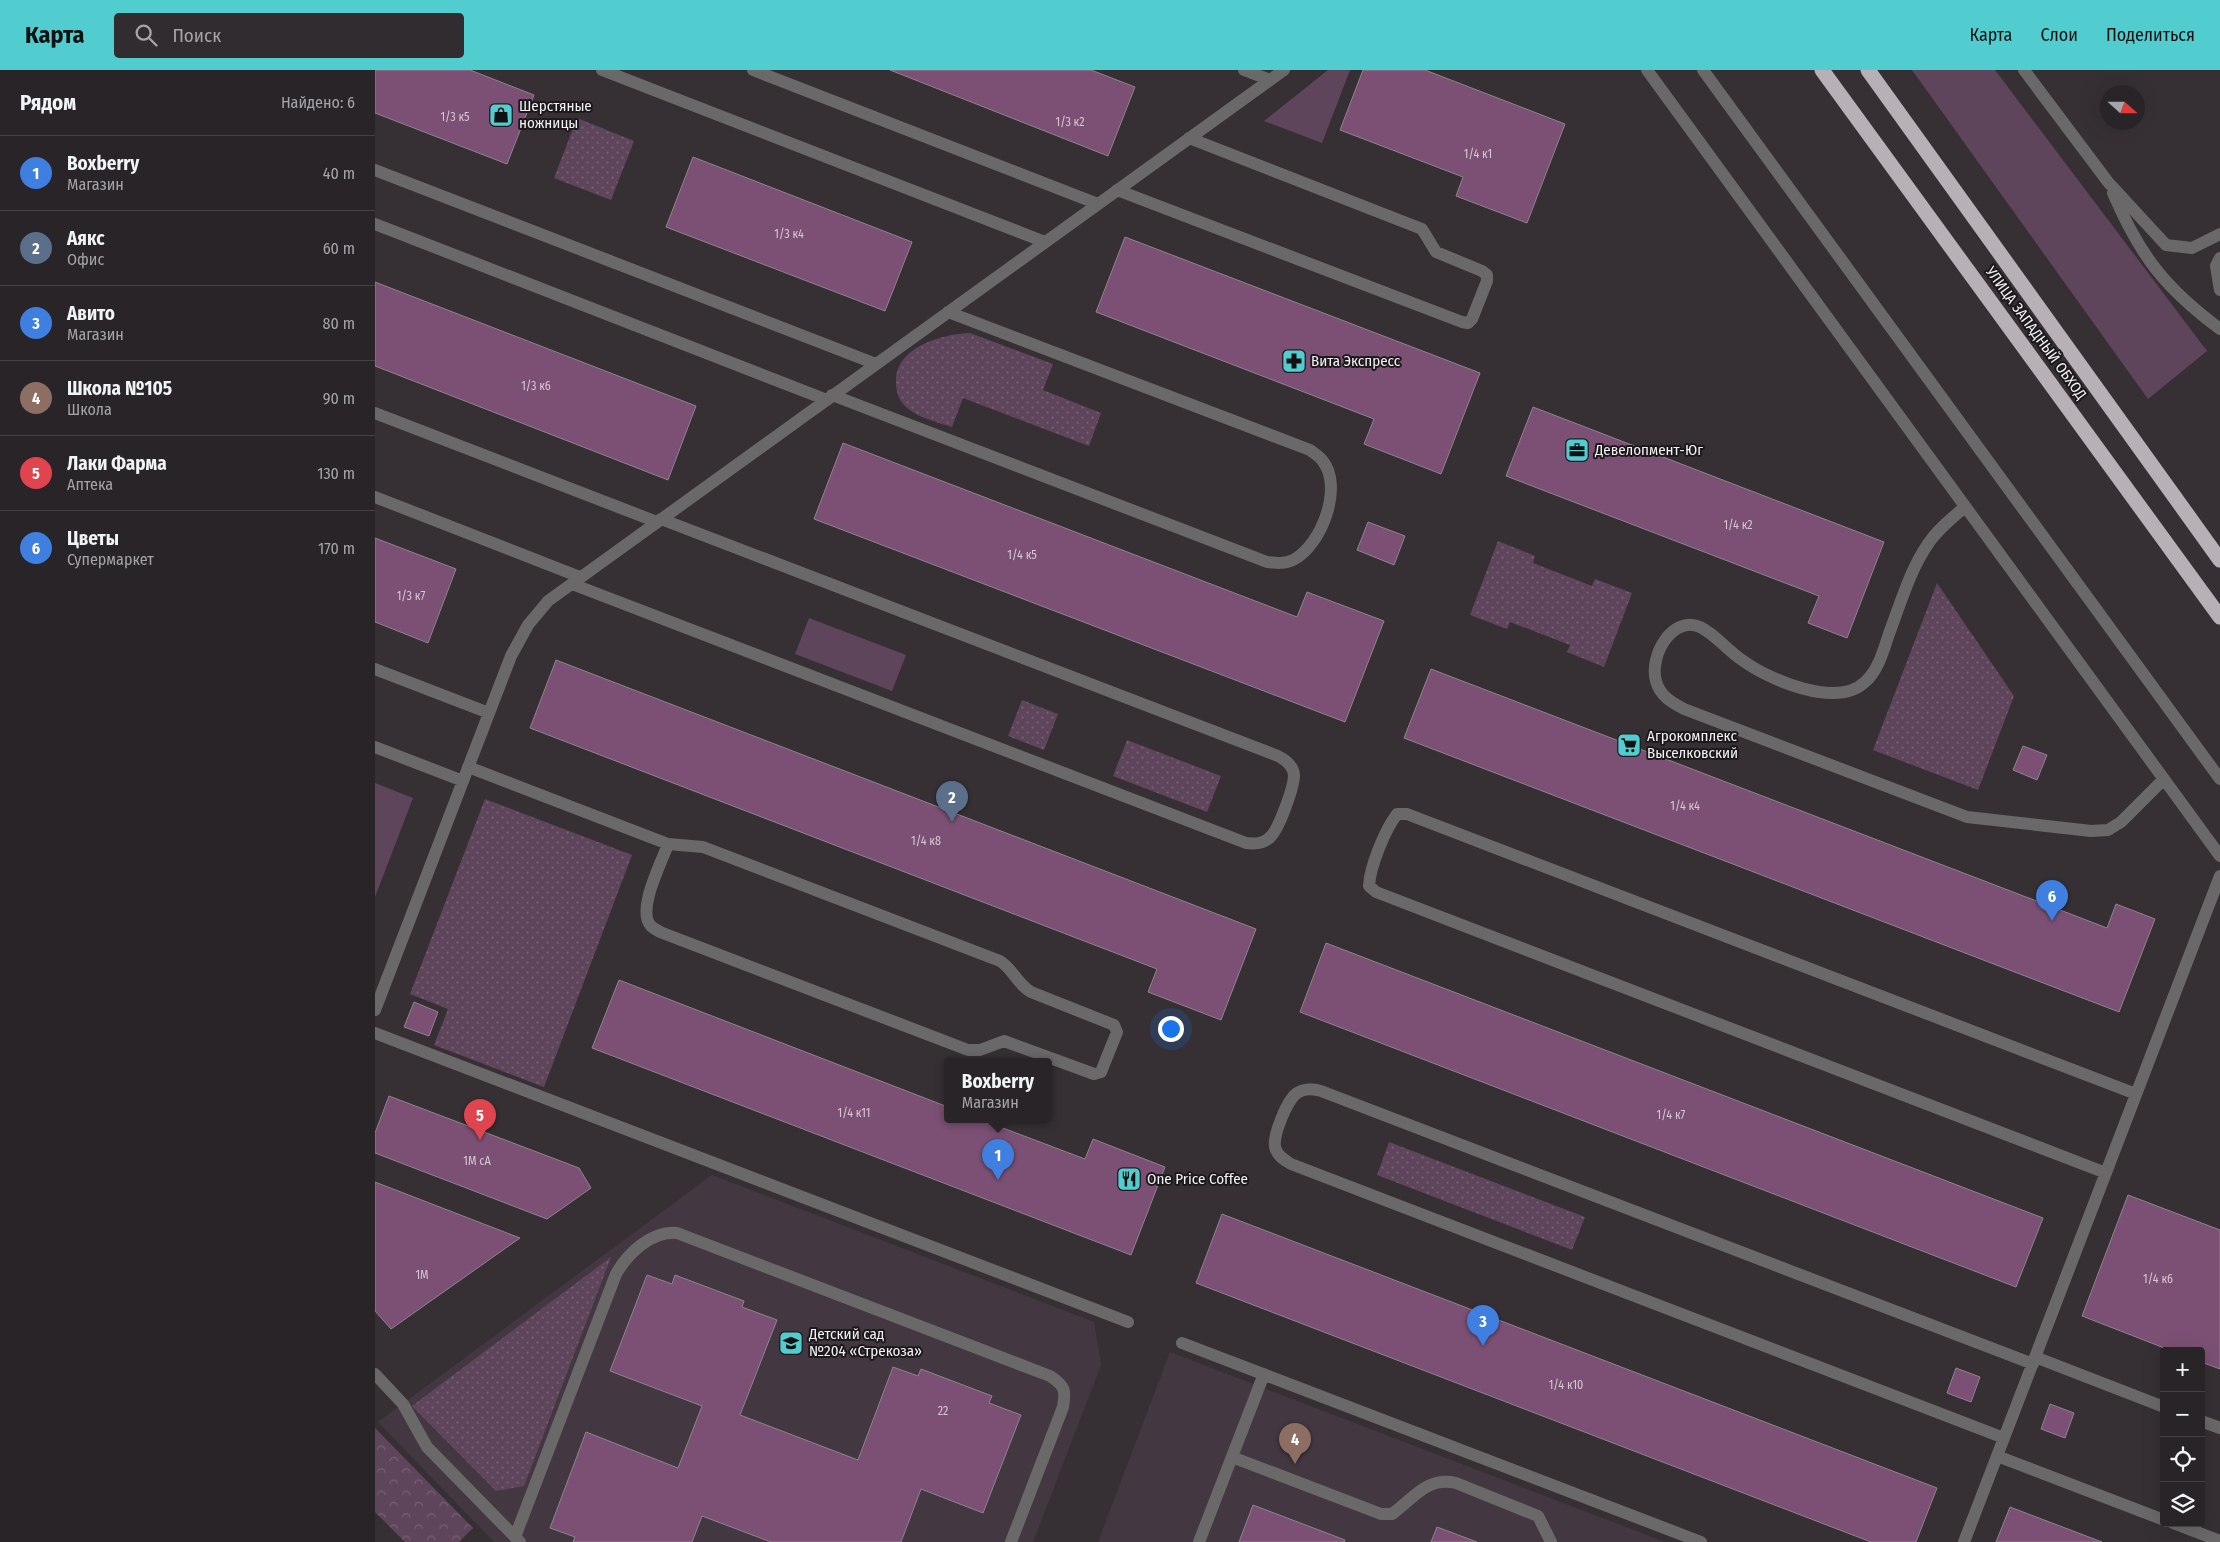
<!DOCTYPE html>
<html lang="ru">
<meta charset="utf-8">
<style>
body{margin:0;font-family:"Fira Sans Condensed",sans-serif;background:#302c30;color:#f1f3f6}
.controls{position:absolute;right:15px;bottom:15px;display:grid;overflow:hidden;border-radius:5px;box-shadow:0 5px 20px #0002}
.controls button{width:45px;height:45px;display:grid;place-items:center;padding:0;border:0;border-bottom:1px solid #444145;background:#282428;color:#f1f3f6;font:25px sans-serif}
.compass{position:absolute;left:1725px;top:15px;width:45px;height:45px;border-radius:50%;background:#282428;box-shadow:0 5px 20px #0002;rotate:111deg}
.you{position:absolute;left:795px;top:958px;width:18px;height:18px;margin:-12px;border:4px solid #fff;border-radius:50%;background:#1a73e8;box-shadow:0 0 0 8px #1a73e833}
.badge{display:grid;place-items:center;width:32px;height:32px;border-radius:50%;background:#52cdcf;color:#fff;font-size:16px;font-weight:700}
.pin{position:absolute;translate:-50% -41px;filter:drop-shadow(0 1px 2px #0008)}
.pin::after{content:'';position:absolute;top:26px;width:18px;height:15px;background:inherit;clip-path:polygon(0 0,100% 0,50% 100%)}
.popup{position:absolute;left:569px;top:988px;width:108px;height:65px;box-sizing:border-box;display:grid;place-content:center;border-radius:5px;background:#282428;filter:drop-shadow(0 1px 4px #0005);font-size:16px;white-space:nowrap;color:#a5a4a8}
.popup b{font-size:19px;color:#f1f3f6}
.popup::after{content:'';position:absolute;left:50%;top:100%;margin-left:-10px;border:10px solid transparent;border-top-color:#282428}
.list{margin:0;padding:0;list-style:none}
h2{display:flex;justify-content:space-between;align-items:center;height:65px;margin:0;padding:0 20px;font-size:21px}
h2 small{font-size:16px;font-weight:400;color:#a5a4a8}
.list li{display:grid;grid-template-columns:32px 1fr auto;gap:15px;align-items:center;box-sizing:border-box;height:75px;padding:0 20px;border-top:1px solid #444145}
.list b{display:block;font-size:19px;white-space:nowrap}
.list p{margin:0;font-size:16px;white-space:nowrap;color:#a5a4a8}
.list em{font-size:16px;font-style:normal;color:#a5a4a8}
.icon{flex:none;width:28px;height:28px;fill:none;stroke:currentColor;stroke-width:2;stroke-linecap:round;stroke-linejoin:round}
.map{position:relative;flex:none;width:1845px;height:1472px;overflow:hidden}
header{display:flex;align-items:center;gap:30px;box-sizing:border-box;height:70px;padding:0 25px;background:#52cdcf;color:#111}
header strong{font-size:24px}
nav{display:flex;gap:28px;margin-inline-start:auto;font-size:18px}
.search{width:350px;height:45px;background:#302c30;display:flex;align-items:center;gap:12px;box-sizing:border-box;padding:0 18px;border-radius:5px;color:#a5a4a8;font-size:19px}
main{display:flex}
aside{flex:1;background:#282428}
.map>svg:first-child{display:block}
.built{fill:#433841}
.grass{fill:#5f455b}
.forest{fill:url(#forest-crowns)}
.park{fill:url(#park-dots)}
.building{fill:#7b5074;stroke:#8d858b}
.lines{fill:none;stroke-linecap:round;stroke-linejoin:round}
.minor{stroke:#6b686a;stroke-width:12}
.highway{stroke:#b7b0b6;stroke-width:15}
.labels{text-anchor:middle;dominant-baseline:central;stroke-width:4;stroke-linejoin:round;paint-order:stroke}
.number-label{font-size:12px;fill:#d6c8d3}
.poi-label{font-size:15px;fill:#f4f0f3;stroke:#1c191c;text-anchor:start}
.street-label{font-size:15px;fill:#f4f0f3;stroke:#1c191c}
</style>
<header>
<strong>Карта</strong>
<div class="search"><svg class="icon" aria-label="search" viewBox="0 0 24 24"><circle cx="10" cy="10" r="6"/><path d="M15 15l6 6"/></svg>Поиск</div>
<nav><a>Карта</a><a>Слои</a><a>Поделиться</a></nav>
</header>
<main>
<aside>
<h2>Рядом<small>Найдено: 6</small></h2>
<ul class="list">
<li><span class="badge" style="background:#3f7fe0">1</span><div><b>Boxberry</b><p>Магазин</p></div><em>40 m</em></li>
<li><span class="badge" style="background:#5c6f8a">2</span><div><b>Аякс</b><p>Офис</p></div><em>60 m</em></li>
<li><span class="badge" style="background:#3f7fe0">3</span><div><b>Авито</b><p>Магазин</p></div><em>80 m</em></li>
<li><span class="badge" style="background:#8d6e63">4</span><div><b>Школа №105</b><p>Школа</p></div><em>90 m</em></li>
<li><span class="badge" style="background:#e0444e">5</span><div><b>Лаки Фарма</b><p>Аптека</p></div><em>130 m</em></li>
<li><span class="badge" style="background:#3f7fe0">6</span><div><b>Цветы</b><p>Супермаркет</p></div><em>170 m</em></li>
</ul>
</aside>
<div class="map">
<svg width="1845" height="1472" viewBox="0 0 1845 1472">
<defs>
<pattern id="forest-crowns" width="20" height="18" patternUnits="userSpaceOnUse" patternTransform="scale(1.25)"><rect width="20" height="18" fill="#5f455b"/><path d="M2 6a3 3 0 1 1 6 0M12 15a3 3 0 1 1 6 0" fill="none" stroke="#776073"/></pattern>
<pattern id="park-dots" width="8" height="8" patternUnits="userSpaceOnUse" patternTransform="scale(1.25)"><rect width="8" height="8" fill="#5f455b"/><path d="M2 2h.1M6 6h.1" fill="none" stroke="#776073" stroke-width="1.8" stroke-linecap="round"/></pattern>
</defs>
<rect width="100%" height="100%" fill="#363035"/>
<path class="built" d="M337,1105l382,147 7,43 -68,177h-539l-116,-120z
M795,1282l495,190h-567z"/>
<path class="grass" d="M953,0h22l-28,73 -58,-22z
M1537,0h83l212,281 -59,48z
M434,548l97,37 -14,36 -97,-37z
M0,713l38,15 -38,99z"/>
<path class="forest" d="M0,1358l98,100 -14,14h-54l-30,-30z"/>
<path class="park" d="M202,48l57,23 -23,59 -57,-22z
M595,263l83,31 -10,26 58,23 -12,33 -126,-48 -11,29c-15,-5 -37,-10 -48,-22 -7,-8 -8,-16 -8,-25 1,-34 48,-46 74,-47z
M1123,471l37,15 -2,7 59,23 3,-7 37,14 -28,74 -37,-15 3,-7 -60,-23 -3,7 -37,-14z
M1562,513l77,113 -36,94 -105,-40z
M647,630l36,14 -14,36 -36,-14z
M752,670l94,36 -14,36 -94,-36z
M110,729l147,56 -88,232 -110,-42 14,-36 -38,-15z
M1014,1072l196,75 -13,33 -195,-75z
M236,1187l-87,229 -28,5 -84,-85z"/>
<path class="building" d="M0,0h95l64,25 -27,69 -132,-51z
M515,0h201l44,17 -27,69z
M988,0h62l140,54 -38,99 -71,-27 7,-19 -123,-47z
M318,87l219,85 -27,69 -219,-84z
M750,167l355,136 -39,101 -77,-30 10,-25 -278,-107z
M0,212l321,124 -28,74 -293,-114z
M1158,337l351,135 -37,96 -39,-15 11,-27 -313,-120z
M468,373l454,174 10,-25 77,29 -39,101 -531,-203z
M993,452l37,14 -11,29 -37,-15z
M0,468l81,31 -28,74 -53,-21z
M181,590l700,269 -35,91 -73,-28 9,-23 -627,-241z
M1056,599l676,259 9,-24 39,15 -36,93 -715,-274z
M1648,676l24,9 -10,25 -24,-10z
M951,873l717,275 -27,69 -716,-275z
M244,910l329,127v12h31l106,40 8,-20 72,28 -34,88 -539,-207z
M39,932l24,10 -9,24 -25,-9z
M14,1026l190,72 12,20 -44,31 -172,-66v-20z
M0,1112l145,56 -129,91 -16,-18z
M1753,1125l92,35v139l-19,-7v-11h-29l-90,-35z
M847,1144l715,274 -21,54h-45l-675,-259z
M272,1205l25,9 3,-9 69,26 -2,6 35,13 -37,95 118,45 35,-93 25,9 3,-7 71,27 -3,7 32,12 -38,98 -62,-24 -20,53h-130l-69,-26 -10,26h-119l2,-5 -25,-9 36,-96 92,36 24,-62 -92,-35z
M1581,1298l24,9 -9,25 -24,-9z
M1675,1334l24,9 -9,25 -24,-9z
M878,1435l92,35 -1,2h-105z
M1635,1437l92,35h-106z
M1062,1457l40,15h-46z"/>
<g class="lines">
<path class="minor" d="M227,0l443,172
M378,0l345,134
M869,0l26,10
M1272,0l573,786
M1328,0l517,709
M1649,0l84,112 58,63 26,3 28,-14
M0,100l501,194
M742,120l345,132 6,1 4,-4 15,-38v-6l-5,-4 -46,-19 -14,-23 -233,-91
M1738,123c27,63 52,95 107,136
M0,154l452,176
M1845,188l-4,8 4,24
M457,325l435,167c9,1 18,2 26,-2 29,-15 51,-74 29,-100 -3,-4 -8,-7 -12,-10l-362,-138
M0,343l282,109
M0,427l205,80
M1590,437c-13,11 -28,23 -37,37 -18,26 -27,58 -38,87 -6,17 -11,39 -25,51 -28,27 -96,-2 -123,-22 -14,-9 -27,-26 -42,-33 -28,-12 -51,29 -44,54 4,15 15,21 28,28l283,108 124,14 17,-1 13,-8 43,-43
M197,514l674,259c8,1 16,1 22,-4 10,-6 26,-52 26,-64 -1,-10 -8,-15 -16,-19l-617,-237
M0,599l114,44
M0,677l88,34
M93,697l200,77 35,3 297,114c13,8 17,23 31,31l83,33 3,7 -16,40 -7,2 -90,-33 -24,9h-12l-308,-118c-3,-2 -7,-4 -9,-6 -15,-16 11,-64 17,-82
M0,940l136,-354 17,-31 20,-24 736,-531
M0,963l753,289
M1731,1103l-730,-281 -7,-6c1,-20 16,-56 28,-72h10l729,280
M807,1273l519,199
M1660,1287l129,50
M0,1304l28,30 24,43 93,95
M1826,1351l19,7
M1629,1368l-713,-274c-6,-4 -14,-8 -16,-17 -2,-12 12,-47 22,-54 8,-5 15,-4 24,-2l712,273
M1622,1386l167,64
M857,1387l149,57h11c21,-15 35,-38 64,-31l82,33 13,26
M1798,1453l47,18
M140,1467l101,-263c12,-21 35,-43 61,-41l373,143c15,10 16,14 13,31l-52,135
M824,1472l65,-168
M1589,1472l256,-666"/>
<path class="highway" d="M1447,0l398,547
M1493,0l352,490"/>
</g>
<defs>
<g id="shop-square" transform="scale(1.25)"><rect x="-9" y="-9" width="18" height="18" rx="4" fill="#52cdcf" stroke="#1c191c"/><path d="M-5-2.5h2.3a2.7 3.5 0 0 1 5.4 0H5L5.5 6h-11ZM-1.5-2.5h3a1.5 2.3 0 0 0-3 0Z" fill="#111"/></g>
<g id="pharmacy-square" transform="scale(1.25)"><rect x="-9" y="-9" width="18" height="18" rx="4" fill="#52cdcf" stroke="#1c191c"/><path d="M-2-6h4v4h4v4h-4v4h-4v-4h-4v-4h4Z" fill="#111"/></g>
<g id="office-square" transform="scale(1.25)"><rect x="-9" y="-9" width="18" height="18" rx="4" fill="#52cdcf" stroke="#1c191c"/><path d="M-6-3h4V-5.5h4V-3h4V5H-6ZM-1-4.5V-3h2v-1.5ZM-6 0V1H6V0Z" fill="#111"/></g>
<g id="supermarket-square" transform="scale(1.25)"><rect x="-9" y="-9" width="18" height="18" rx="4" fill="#52cdcf" stroke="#1c191c"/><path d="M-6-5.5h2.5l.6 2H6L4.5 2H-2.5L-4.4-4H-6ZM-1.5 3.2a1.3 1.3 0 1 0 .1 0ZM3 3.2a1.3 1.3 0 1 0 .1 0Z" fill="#111"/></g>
<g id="restaurant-square" transform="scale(1.25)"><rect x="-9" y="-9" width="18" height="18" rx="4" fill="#52cdcf" stroke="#1c191c"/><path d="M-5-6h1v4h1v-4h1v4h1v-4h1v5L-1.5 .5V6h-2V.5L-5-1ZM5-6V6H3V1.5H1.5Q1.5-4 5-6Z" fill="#111"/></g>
<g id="school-square" transform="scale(1.25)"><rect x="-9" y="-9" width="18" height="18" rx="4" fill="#52cdcf" stroke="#1c191c"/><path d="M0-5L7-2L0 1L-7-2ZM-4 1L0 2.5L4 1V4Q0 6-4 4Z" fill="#111"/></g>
</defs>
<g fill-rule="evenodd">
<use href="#shop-square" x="126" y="45"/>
<use href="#pharmacy-square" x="919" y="291"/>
<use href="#office-square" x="1202" y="380"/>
<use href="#supermarket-square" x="1254" y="675"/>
<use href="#restaurant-square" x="754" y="1109"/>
<use href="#school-square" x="416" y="1273"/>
</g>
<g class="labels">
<g class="number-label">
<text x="80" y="47">1/3 к5</text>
<text x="695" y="52">1/3 к2</text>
<text x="1103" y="84">1/4 к1</text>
<text x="414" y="164">1/3 к4</text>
<text x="161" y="316">1/3 к6</text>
<text x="1363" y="455">1/4 к2</text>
<text x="647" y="485">1/4 к5</text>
<text x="36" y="526">1/3 к7</text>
<text x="1310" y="736">1/4 к4</text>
<text x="551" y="771">1/4 к8</text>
<text x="479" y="1043">1/4 к11</text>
<text x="1296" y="1045">1/4 к7</text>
<text x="102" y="1091">1М сА</text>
<text x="47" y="1205">1М</text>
<text x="1783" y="1209">1/4 к6</text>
<text x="1191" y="1315">1/4 к10</text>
<text x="568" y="1341">22</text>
</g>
<g class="poi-label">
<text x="144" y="36">Шерстяные<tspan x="144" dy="17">ножницы</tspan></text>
<text x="936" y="291">Вита Экспресс</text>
<text x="1220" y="380">Девелопмент-Юг</text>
<text x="1272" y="666">Агрокомплекс<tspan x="1272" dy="17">Выселковский</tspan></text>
<text x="772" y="1109">One Price Coffee</text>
<text x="434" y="1264">Детский сад<tspan x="434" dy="17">№204 «Стрекоза»</tspan></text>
</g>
<g class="street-label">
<text transform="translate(1661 263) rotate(54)">УЛИЦА ЗАПАДНЫЙ ОБХОД</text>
</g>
</g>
</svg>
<div class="controls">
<button>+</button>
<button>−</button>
<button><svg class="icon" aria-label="locate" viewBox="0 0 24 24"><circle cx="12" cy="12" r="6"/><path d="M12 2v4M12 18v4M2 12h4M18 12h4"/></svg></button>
<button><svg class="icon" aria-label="layers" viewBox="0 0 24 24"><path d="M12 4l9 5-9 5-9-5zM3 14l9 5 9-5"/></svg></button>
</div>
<svg class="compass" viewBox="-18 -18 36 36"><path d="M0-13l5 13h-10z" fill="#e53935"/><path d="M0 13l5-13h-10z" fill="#a5a4a8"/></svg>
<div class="you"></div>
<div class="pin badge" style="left:623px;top:1110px;background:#3f7fe0">1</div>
<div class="popup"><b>Boxberry</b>Магазин</div>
<div class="pin badge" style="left:577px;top:752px;background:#5c6f8a">2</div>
<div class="pin badge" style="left:1108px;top:1276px;background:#3f7fe0">3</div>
<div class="pin badge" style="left:920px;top:1394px;background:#8d6e63">4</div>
<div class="pin badge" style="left:105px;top:1070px;background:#e0444e">5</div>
<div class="pin badge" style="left:1677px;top:851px;background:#3f7fe0">6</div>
</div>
</main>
